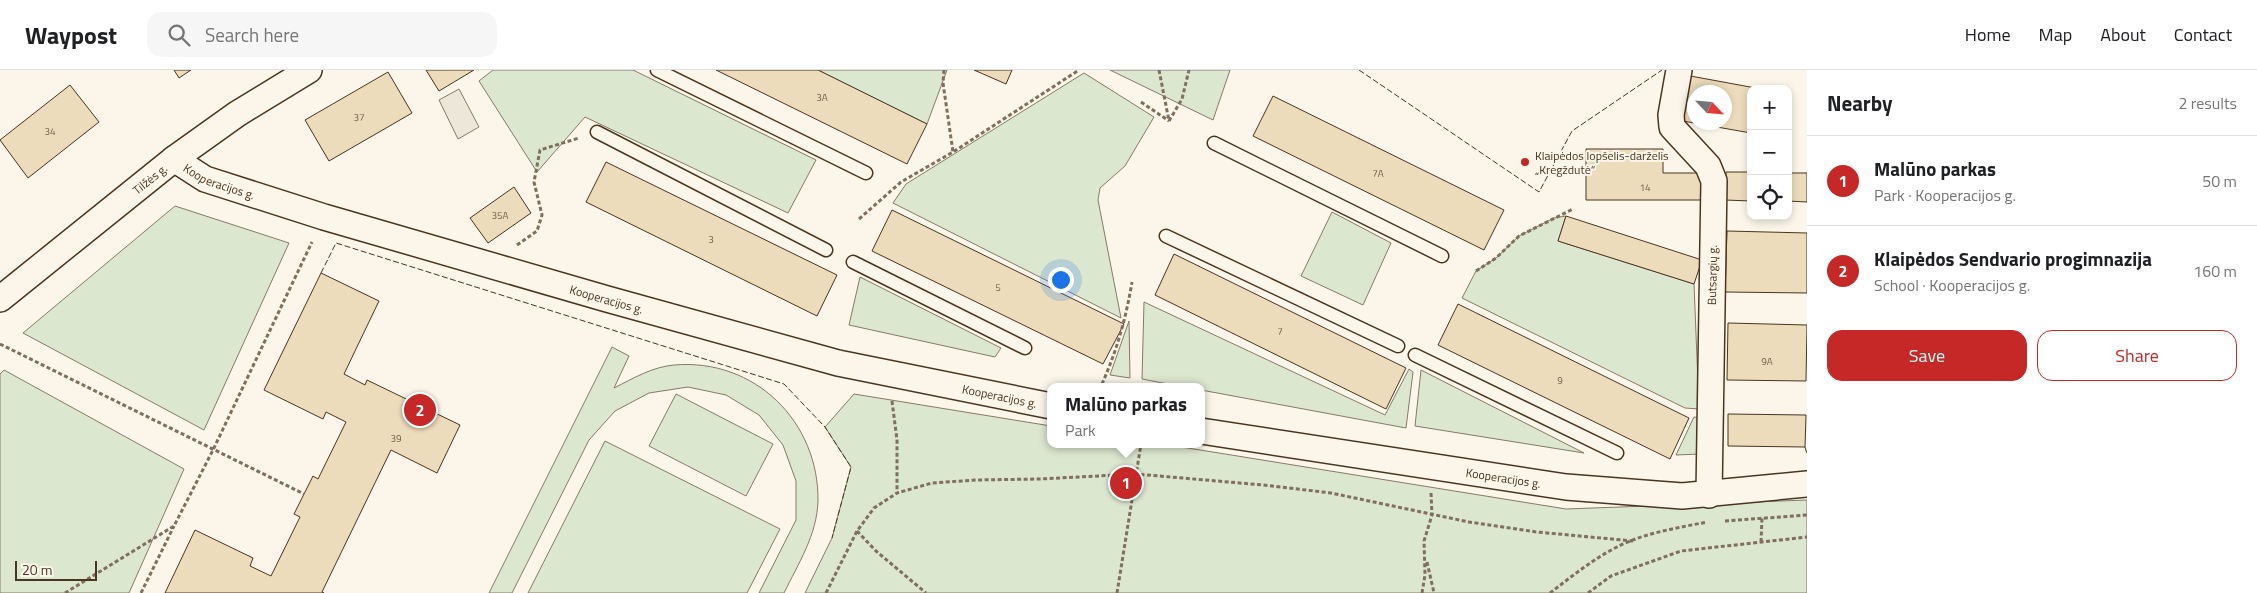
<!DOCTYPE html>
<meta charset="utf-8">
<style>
body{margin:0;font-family:"Titillium Web",sans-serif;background:#f6f6f6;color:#202124}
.controls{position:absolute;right:15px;top:15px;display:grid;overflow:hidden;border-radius:10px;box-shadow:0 2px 8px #0003}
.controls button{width:45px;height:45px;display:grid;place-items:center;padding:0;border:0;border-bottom:1px solid #e0e0e0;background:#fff;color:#202124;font:25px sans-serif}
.compass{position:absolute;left:1687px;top:15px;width:45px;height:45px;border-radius:50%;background:#fff;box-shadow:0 2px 8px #0003;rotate:116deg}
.scale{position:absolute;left:15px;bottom:12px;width:82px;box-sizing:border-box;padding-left:5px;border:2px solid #4a3520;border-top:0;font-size:14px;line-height:18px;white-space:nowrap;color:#4a3520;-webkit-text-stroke:4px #fbf6e9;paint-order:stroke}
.you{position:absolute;left:1060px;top:209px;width:18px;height:18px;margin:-12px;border:4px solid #fff;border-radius:50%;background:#1a73e8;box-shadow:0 0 0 8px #1a73e833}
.badge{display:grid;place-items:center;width:32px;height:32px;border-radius:50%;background:#c62828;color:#fff;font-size:16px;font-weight:700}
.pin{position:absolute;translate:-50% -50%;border:2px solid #fff;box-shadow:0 1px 5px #0006}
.popup{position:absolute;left:1047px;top:313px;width:158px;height:65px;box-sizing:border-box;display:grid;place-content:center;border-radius:10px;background:#fff;filter:drop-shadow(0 1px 4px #0005);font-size:16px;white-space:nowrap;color:#757577}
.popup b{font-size:19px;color:#202124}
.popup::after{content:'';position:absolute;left:50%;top:100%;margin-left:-10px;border:10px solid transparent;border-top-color:#fff}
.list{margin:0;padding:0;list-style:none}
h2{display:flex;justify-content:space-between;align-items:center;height:65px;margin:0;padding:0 20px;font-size:21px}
h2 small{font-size:16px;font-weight:400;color:#757577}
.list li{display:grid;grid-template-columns:32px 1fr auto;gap:15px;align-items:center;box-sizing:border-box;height:90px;padding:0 20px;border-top:1px solid #e0e0e0}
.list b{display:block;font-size:19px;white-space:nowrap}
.list p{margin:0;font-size:16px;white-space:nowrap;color:#757577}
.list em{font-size:16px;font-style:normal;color:#757577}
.actions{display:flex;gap:10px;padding:15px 20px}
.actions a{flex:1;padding:11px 0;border:1px solid #c62828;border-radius:15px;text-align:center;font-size:18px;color:#c62828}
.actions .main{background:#c62828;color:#fff}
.icon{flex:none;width:28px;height:28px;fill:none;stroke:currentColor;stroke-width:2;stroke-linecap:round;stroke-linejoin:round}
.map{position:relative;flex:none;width:1807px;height:523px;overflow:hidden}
header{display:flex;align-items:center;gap:30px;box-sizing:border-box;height:70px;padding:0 25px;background:#fff;border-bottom:1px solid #e0e0e0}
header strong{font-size:24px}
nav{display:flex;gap:28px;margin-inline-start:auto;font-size:18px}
.search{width:350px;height:45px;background:#f6f6f6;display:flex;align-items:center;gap:12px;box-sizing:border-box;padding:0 18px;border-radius:15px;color:#757577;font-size:19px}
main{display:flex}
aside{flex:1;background:#fff}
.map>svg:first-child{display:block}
.green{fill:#dce7d0;stroke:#887966}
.parking{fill:#ede7d9;stroke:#887966}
.building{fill:#ecdcbc;stroke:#4a3520;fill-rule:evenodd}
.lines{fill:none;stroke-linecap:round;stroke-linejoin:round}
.lane-casing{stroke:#4a3520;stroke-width:15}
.street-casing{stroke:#4a3520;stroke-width:28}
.path{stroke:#7f6f5c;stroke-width:3;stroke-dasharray:4 2.5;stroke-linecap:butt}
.lane{stroke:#fbf6e9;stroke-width:12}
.street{stroke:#fbf6e9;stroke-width:25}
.fence{stroke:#4a3520;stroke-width:1;stroke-dasharray:6 2.5;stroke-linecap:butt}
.poi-dot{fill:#c62828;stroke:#fbf6e9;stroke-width:2}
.labels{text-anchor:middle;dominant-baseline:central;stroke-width:4;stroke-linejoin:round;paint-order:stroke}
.number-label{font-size:10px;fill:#725f47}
.poi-label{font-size:12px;fill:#4a3520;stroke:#fbf6e9;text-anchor:start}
.street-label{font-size:12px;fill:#4a3520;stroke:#fbf6e9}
</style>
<header>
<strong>Waypost</strong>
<div class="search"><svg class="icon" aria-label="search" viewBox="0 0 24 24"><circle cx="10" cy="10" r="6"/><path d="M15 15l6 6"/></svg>Search here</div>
<nav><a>Home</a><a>Map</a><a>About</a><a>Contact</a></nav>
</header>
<main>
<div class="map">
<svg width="1807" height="523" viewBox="0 0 1807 523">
<rect width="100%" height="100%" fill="#fbf6e9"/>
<path class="green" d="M493,0h140l183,90 -28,53 -203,-96 -48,55 -58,-91z
M818,0h129l-20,54z
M1110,0h120l-17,50z
M1084,3l70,44 -29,49 -25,22 -2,12 23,118 -228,-115 13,-19z
M175,136l114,37 -85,187 -181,-97z
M1332,142l59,31 -28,62 -62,-29z
M1566,146l-8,25 136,43 5,125 -14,-1 -223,-110 14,-27 20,-13 23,-22 35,-18z
M860,207l141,71 -6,9 -146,-32z
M1144,232l241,113 24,-46 4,3 -7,56 -205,-38v-3h-18l-41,-8z
M1129,251l1,57 -20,-3z
M612,277l17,9 -15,32c20,-10 38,-21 60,-23 81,-7 145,57 144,136 -1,34 -20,63 -34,92h-25l37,-73v-39l-13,-36 -24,-30 -33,-20 -38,-8 -39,6 -34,18 -26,29 -77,153h-23z
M4,300l180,99 -55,124h-129v-219z
M1421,300l163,83 -169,-27z
M676,324l97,50 -27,52 -97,-50z
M854,324l197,32v18h112l403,65 241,-9v93h-1002l27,-55 19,-71 -26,-40z
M1694,347l8,1 -2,36 -24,1z
M605,371l175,88 -33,64h-219z"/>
<path class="parking" d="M459,19l20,38 -21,12 -19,-39z"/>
<path class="building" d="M174,0h17l-12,8z
M426,0h48l-35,21z
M716,0h102l109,54 -20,40z
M974,0h38l-6,14z
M388,2l24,41 -83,48 -24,-41z
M1685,5l76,14h-10v44l-74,-13zM1694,22h30v30h-30z
M70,15l29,37 -71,56 -28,-38z
M1273,26l231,114 -20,40 -231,-114z
M1586,79h77v24h41v27h-118z
M606,92l231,113 -20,41 -231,-114z
M1726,102h25v29l-26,-1z
M1788,103h19v29l-19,-1z
M514,117l17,26 -43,30 -18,-25z
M892,140l232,114 -21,40 -231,-113z
M1566,146l136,44 -8,24 -136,-43z
M1727,161l80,2v60l-82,-1z
M1174,184l232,114 -20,41 -231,-114z
M321,203l58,28 -35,73 21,11 2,-5 93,45 -23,48 -46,-23 -69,142 2,1h-159l30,-63 58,28 -3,8 21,10 29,-59 -6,-3 19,-38 5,3 28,-57 -20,-10 -3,7 -59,-29z
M1458,234l231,114 -19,41 -232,-114z
M1728,253l79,2 -1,56 -79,-1z
M1728,344l78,1 -1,32 -77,-1z"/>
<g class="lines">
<g class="lane-casing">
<path id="lane" d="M657,0l209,103
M597,62l229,118
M1214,73l228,113
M1166,166l232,110
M853,192l172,86
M1415,285l202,98"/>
</g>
<g class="street-casing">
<g id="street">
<path d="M1679,0l-8,45 1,12 36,39 6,15 -5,314"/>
<path id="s1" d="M174,89l31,20 119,38 283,82 231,64 213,43"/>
<path id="s2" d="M0,229l174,-140 63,-45 72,-44"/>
<path id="s3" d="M1201,361l365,56 116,9 125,-12"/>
</g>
</g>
<path class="path" d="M944,0l-1,13 10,69
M1159,0l10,51
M1141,32l28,19
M1169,51l13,-22 7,-29
M859,149l42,-37 52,-30 126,-82
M517,175l20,-14 5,-16 -8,-33 6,-32 39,-12
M1476,201l20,-13 23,-22 54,-27
M0,274l304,150
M1108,317l-6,-3c15,-34 24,-66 30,-102
M892,331l5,39v53
M1725,451l82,-6
M857,461l19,20 50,42
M1761,472l1,-24
M1427,492l7,31
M65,523l109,-67 39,-76 99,-208
M141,523l33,-67
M826,523l31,-62 17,-23 23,-15 35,-10 44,-3 64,-1 96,-5 127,11 68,8 138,29 68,10 96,9
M1117,523l24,-149
M1422,523l3,-18 -1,-34 8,-26 -1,-22
M1550,523c21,-16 43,-34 67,-46 27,-14 60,-19 90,-25
M1588,523l23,-17 70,-25 126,-14"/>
<use href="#lane" class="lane"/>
<use href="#street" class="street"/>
<path class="fence" d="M1359,0l180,122 33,-61 90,-61
M321,203l15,-30 448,141 41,43 26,40 -19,71
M1805,377l2,7"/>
</g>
<circle class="poi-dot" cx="1525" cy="92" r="5"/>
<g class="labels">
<g class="number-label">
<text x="822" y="27">3A</text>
<text x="359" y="47">37</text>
<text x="50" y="61">34</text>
<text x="1378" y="103">7A</text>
<text x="1645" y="117">14</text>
<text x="500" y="145">35A</text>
<text x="711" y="169">3</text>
<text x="998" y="217">5</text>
<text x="1280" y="261">7</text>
<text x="1767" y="291">9A</text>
<text x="1560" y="310">9</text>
<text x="396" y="368">39</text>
</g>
<g class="poi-label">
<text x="1535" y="85">Klaipėdos lopšelis-darželis<tspan x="1535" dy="14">„Kregždutė“</tspan></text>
</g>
<g class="street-label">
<text stroke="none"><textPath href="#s2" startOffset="192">Tilžės g.</textPath></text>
<text stroke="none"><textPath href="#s1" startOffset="51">Kooperacijos g.</textPath></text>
<text transform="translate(1712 205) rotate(-89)">Butsargių g.</text>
<text stroke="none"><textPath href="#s1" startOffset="456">Kooperacijos g.</textPath></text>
<text stroke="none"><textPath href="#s1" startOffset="861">Kooperacijos g.</textPath></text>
<text stroke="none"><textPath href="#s3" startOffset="306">Kooperacijos g.</textPath></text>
</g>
</g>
</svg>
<div class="controls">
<button>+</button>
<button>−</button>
<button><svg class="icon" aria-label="locate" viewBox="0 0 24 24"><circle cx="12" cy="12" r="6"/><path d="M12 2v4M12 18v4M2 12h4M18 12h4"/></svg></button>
</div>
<svg class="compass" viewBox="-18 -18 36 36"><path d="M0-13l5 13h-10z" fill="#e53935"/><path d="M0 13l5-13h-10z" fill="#757577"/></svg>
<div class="scale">20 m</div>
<div class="you"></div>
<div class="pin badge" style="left:1126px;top:413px">1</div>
<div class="popup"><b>Malūno parkas</b>Park</div>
<div class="pin badge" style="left:420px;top:340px">2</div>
</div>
<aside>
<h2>Nearby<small>2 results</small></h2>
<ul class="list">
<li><span class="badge">1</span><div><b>Malūno parkas</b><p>Park · Kooperacijos g.</p></div><em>50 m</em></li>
<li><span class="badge">2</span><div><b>Klaipėdos Sendvario progimnazija</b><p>School · Kooperacijos g.</p></div><em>160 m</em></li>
</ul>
<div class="actions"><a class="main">Save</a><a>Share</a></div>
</aside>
</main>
